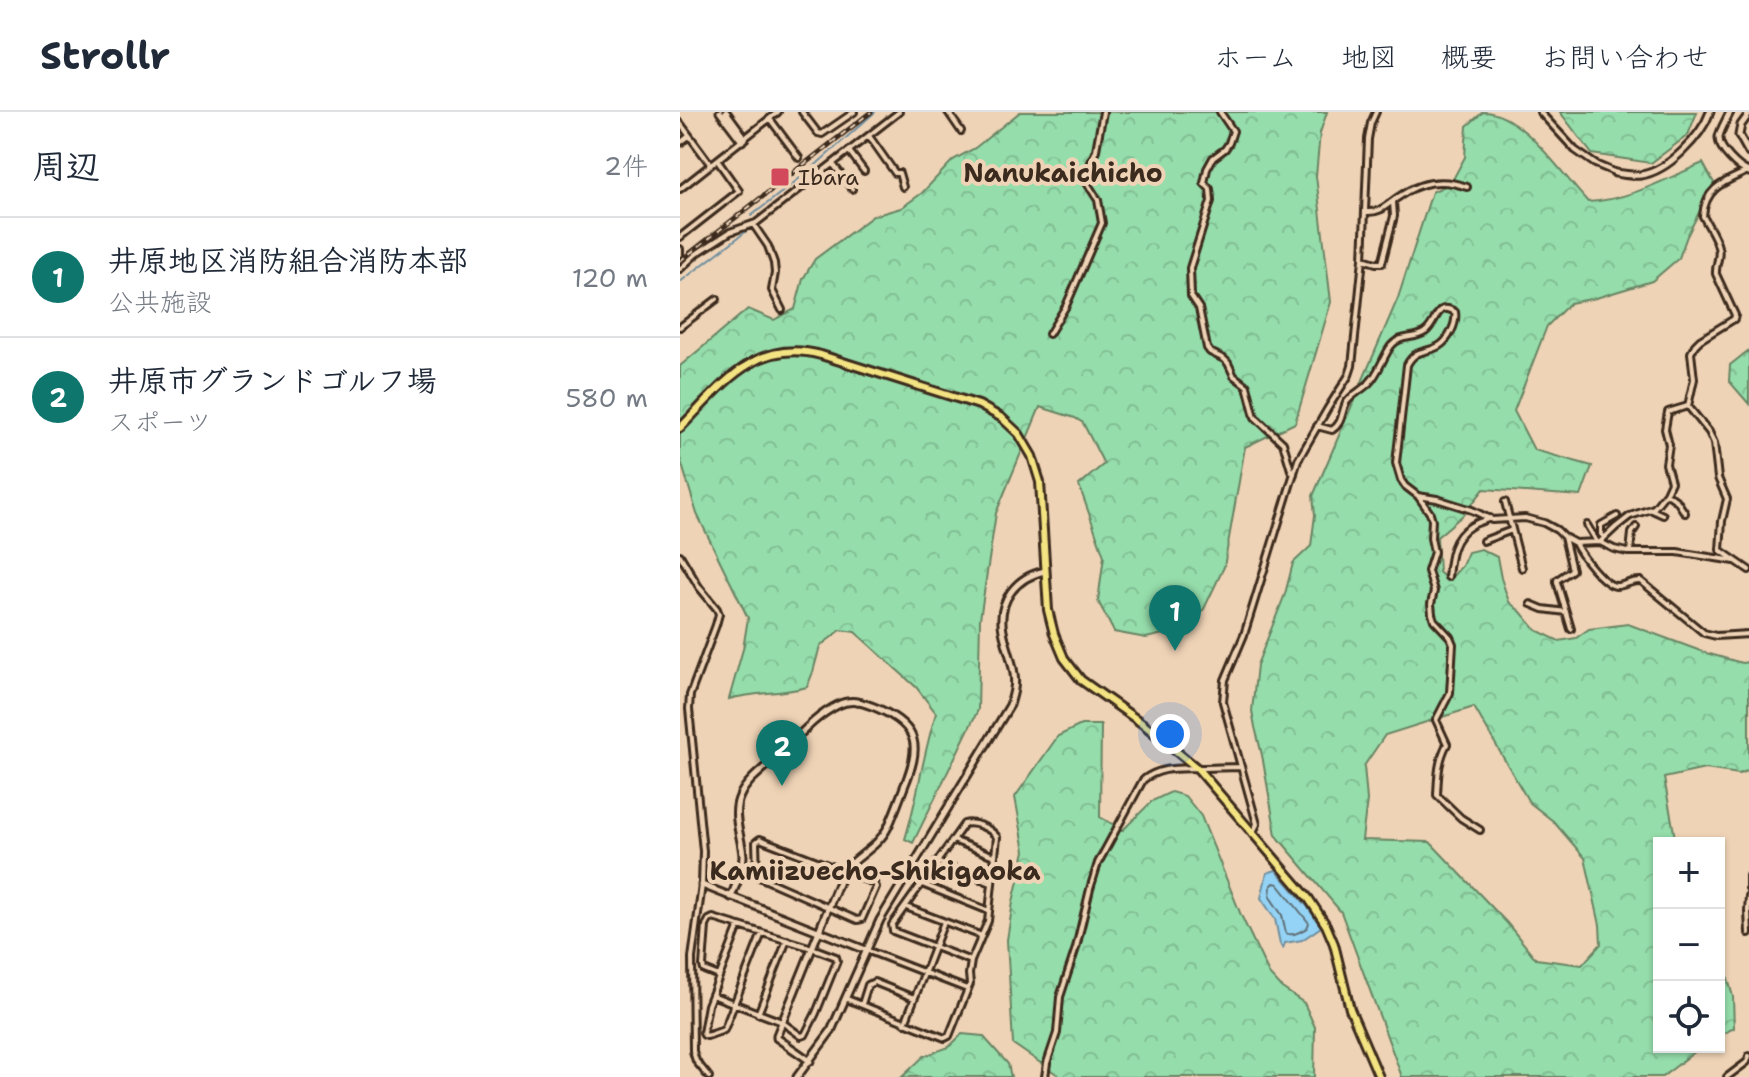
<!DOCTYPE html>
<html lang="ja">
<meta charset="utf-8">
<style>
body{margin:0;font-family:"Shantell Sans","Klee One",sans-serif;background:#f2f2f3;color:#1f2937}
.controls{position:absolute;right:24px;bottom:24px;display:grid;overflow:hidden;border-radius:0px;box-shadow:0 2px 6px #0004}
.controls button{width:72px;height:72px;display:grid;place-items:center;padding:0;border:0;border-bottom:2px solid #e0e1e3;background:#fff;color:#1f2937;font:40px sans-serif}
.you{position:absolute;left:490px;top:622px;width:28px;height:28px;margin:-20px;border:6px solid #fff;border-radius:50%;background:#1a73e8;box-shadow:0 0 0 12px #1a73e833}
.badge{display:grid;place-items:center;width:52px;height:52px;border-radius:50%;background:#0f766e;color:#fff;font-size:26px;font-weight:700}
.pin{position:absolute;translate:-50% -66px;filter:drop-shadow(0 2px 4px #0008)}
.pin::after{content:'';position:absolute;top:42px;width:28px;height:24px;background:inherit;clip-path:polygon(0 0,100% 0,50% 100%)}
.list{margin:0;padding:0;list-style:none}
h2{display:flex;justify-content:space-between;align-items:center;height:104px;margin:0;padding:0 32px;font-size:34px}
h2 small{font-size:26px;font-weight:400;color:#747a83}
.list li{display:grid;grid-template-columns:52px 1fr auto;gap:24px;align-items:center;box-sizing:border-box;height:120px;padding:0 32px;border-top:2px solid #e0e1e3}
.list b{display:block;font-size:30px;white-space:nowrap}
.list p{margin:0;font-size:26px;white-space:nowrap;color:#747a83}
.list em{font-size:26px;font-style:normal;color:#747a83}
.icon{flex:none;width:44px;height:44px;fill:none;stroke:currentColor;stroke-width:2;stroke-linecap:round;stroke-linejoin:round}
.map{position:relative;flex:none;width:1069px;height:965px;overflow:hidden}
header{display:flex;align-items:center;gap:48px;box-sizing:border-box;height:112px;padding:0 40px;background:#fff;border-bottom:2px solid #e0e1e3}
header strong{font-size:38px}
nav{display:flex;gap:44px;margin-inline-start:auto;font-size:28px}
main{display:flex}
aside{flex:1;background:#fff}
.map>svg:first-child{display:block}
.forest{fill:url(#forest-crowns);stroke:#688464;stroke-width:2;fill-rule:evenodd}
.water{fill:#94d3f5;stroke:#708f9f;stroke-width:2}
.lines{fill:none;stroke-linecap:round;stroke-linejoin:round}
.shore{stroke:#5f6e74;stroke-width:2}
.stream{stroke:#708f9f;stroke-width:2}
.minor-casing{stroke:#3b2a1e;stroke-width:10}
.tertiary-casing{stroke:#3b2a1e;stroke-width:11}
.primary-casing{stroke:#3b2a1e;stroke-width:12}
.minor{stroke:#efd3b6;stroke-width:4}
.tertiary{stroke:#efd3b6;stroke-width:5}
.primary{stroke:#f4e382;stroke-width:6}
.rail-casing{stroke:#3b2a1e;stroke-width:5}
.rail{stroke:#efd3b6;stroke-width:2;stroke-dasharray:6;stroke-linecap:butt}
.poi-dot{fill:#d1495b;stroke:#efd3b6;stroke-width:3}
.labels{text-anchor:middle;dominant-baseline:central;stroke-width:8;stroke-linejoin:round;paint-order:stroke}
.poi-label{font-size:22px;fill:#3b2a1e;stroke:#efd3b6;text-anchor:start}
.quarter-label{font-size:26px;font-weight:bold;fill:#3b2a1e;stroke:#efd3b6}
</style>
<header>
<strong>Strollr</strong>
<nav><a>ホーム</a><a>地図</a><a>概要</a><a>お問い合わせ</a></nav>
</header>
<main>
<aside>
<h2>周辺<small>2件</small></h2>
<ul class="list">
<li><span class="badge">1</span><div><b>井原地区消防組合消防本部</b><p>公共施設</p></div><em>120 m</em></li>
<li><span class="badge">2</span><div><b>井原市グランドゴルフ場</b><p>スポーツ</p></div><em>580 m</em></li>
</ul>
</aside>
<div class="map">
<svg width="1069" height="965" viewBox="0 0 1069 965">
<defs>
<pattern id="forest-crowns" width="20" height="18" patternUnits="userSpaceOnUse" patternTransform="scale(2)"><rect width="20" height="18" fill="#95ddab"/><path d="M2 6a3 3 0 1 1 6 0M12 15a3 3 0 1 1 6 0" fill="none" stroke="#81be93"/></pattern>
</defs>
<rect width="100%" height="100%" fill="#efd3b6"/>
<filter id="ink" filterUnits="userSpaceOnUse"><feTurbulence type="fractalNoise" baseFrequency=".0125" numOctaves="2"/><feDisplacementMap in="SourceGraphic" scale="16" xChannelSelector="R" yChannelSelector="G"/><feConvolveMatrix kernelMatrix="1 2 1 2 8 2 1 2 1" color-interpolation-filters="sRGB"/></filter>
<g filter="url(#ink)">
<path class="forest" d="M340,0h307l-7,21 -4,43 15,126 -36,121 -50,24 -21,120 -20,42 -23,21 -35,8 -32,-6 -16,-31 6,-45 -25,-71 25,-21 -21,-41 -8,-5 -35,-11 -44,106 -16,106 -2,91 -65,133 -8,-4c13,-42 18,-85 31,-126l-20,-26 -61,-55 -14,-2 -21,16 -7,26 -6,15c-26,7 -52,5 -78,12l14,-50 5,-31 -51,-104 -17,-56v-92l68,-57 26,11 21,-11 8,-30 12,-20 58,-43 28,-8 21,-15 31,-33 22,-12z
M803,0c39,0 79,63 105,90 41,-2 78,-23 115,-39l11,20 -27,53 -8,22 -27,23 -56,17 -26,5 -23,23 -33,85 20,39 58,16 -11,30 -97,-7 -21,26 -26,22 2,35 9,9 14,-15 6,-14 13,-3 16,8 4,21 8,24 12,10 15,18 23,11 17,-3 13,-9 39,-5 78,29 36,10 7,-1v108l-10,4 -34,-5 -41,9 12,65h-17v204h42l-39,30h-260l-61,-165 -65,-77 -14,-80 -7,-28 -3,-16 5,-46 28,-71 8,-31 18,-17 4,-31 -2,-19 85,-198 34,-106 19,-9 14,-26 2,-31zM794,595l55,95 24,19 32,37 15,67 1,19 -19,21 -46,-6 -29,-36 -77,-81 -68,-2 5,-40 -3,-34 21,-31z
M880,0h137l-9,23 -37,28 -59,-9z
M1069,238v54l-20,-23 1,-16z
M401,613h20l-1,92 23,13 29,-29 19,-9 14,4 16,20 40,99 28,59 13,14 22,15 11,24 -1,50h-253l-48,-33 -6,-104 6,-38 12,-51 -10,-54 43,-61z
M1039,826l5,26 9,33 1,31 -15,8z
M282,922l21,2 25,28 3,13h-109l22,-21 25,-9z"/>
<path class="water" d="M596,758l31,36 14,21 -19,13 -17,3 -2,5 -3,-4 -5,-25 -14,-21 6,-25z"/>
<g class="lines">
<path class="shore" d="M594,771l4,1 31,39 -2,5c-6,3 -14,9 -21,5l-4,-18 -12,-18 1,-11z"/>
<path class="stream" d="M71,104l58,-45 66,-59
M0,170l68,-52"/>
<g class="minor-casing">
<path id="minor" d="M122,0l16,21 4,1 32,-22
M268,0l13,19
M540,0l13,19 -4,12 -4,6 -12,9 -6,11 -3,14 6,6 1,12 -21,67 1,28 8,12 8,40 3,4 14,7 4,4 6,13 13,10 8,31 28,26 8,27 3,4
M860,0l35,38 20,14 19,8
M90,7l29,39
M0,11l31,42
M189,24l26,37h4l4,14
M0,31l9,-7
M169,39l15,20
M153,52l19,25
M0,77l98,-77
M686,100c16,1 21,-8 34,-16 21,-15 42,-18 67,-9
M73,112l15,22 6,17 1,10 -3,17 10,20
M0,125l59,-46 -22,-31
M0,137v5
M683,147l13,4h6l12,-47 -1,-14
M0,157l16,-15 34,-22 26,-9 143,-111
M0,215l37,-28
M369,222l17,-28 36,-83 -4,-23 -11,-17 -2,-6 11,-27 7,-38
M1008,294l6,-27 -3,-26 4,-8 5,-5 34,-21 1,-4 -19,-41c-1,-10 5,-17 2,-27 -2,-10 -10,-21 -15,-31 2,-28 21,-34 43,-44
M1008,294l21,26 5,11 4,35 9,21 -5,22 -2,29 29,20
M637,314l15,4c11,-7 9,-17 14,-27 5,-8 16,-13 23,-20 10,-10 14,-26 22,-37 10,-12 23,-6 34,-14 12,-8 11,-32 30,-20 2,11 -6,28 -16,34 -14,8 -23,2 -32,19l-11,98 5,17 4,6 13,10 12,17 2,7 -1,18 3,14 -6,19 6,20 -3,13 1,10 2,6 16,17 3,7 -3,49 -14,27 11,24c-9,17 -9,32 -10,51l24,23 19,12
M986,381l11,8 8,12
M738,384l19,3 35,11 20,10 33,-2 19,5 13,7 7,7 11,6 25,-1 14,7 13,3h50l58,9
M825,390l17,66
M972,398l11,5
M907,413l10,17
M884,425l8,33 -15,10v2l14,47
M924,425l-3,-3v-9l16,-9
M803,429l29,-11
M920,430l16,-15 14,-11 24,-8 12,-15 5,-11 -5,-18 3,-19 -4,-16 3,-17 20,-6
M895,431c5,11 28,42 41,43 8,0 16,-6 25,-5l63,52 12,3 33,-2
M950,440l2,-19 4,-6
M0,443l19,32 18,22 2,5 -3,11 -26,70 -1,14 14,142 -1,34 -10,73 1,93 3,10 13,16
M768,465c2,-20 4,-40 23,-51 6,-4 13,-5 19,-8
M851,492l12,5 23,3
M572,722l5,-10 -34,-122 2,-22 19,-45 54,-175 30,-52 21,-33 3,-9 11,-107 5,-120 3,-16 5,-11
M80,727l114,44 2,4 -14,32 -5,1 -98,-43 -2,-4 -1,-31z
M273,728l41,16
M257,750l54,21
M1069,764v13
M242,772l67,27
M1069,784l-1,15 1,22
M226,795l76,29
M59,814l-31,79 -5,28 1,2 3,1 17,-6 38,-97
M186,838l101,39
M32,883l70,27 19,14 4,-1 11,-22 21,-52 -1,-4 -24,-9 -99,-30 -4,2 -3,6 -3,40 1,4 15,6
M167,887l98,39 4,-2 21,-52 -1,-10 2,-13 17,-40 9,-84c-7,-9 -23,-16 -33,-13l-72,101 1,6 78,30
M182,892l6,-19 6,-3 40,16
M78,902l29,-74
M225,911l39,-101
M365,965l2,-14 10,-30 3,-36 16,-49 14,-59 8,-26 45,-83c18,-14 37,-11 57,-12 13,0 26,-1 40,-1
M1047,965l20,-15 2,-6"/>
</g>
<g class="tertiary-casing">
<path id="tertiary" d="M40,0l22,29
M46,0l19,26
M1050,0c-3,7 -10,18 -11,25 -1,12 20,32 30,35
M1069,2l-8,11 -2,10 10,18
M935,61c8,1 17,3 26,2 27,-4 60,-38 69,-63
M22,773l164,65
M51,785c5,-13 12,-26 12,-41 -1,-19 -12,-41 -3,-60 7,-16 25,-28 38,-40 18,-17 37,-40 60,-51 14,-7 27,-2 41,4 42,19 41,39 25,78 -5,13 -10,27 -16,40 -10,21 -33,29 -46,47l-65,161v3l33,23
M117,965l34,-46 49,-111 130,-215c3,-10 6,-20 4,-31 -2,-15 -8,-28 -11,-43 -6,-30 13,-54 42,-60"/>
</g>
<g class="primary-casing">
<path id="primary" d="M0,316c42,-42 75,-91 141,-73l158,50 23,13 17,16 13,22 8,26 8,128 6,24 10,24 17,22 62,44 55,45 111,130 17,26 8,19 16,65 29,68"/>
</g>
<use href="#minor" class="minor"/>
<use href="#tertiary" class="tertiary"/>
<use href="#primary" class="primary"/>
<g class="rail-casing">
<path id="rail" d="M0,149l191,-149"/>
</g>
<use href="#rail" class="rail"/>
</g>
</g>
<rect class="poi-dot" x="90" y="55" width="20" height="20" rx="4"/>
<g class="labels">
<g class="poi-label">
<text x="118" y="65">Ibara</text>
</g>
<g class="quarter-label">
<text x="383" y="60">Nanukaichicho</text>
<text x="195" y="758">Kamiizuecho-Shikigaoka</text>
</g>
</g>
</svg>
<div class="controls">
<button>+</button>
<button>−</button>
<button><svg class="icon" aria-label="locate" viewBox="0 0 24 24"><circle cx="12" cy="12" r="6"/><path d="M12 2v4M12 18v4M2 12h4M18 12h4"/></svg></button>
</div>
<div class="you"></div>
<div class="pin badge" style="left:495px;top:539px">1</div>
<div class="pin badge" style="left:102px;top:674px">2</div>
</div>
</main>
